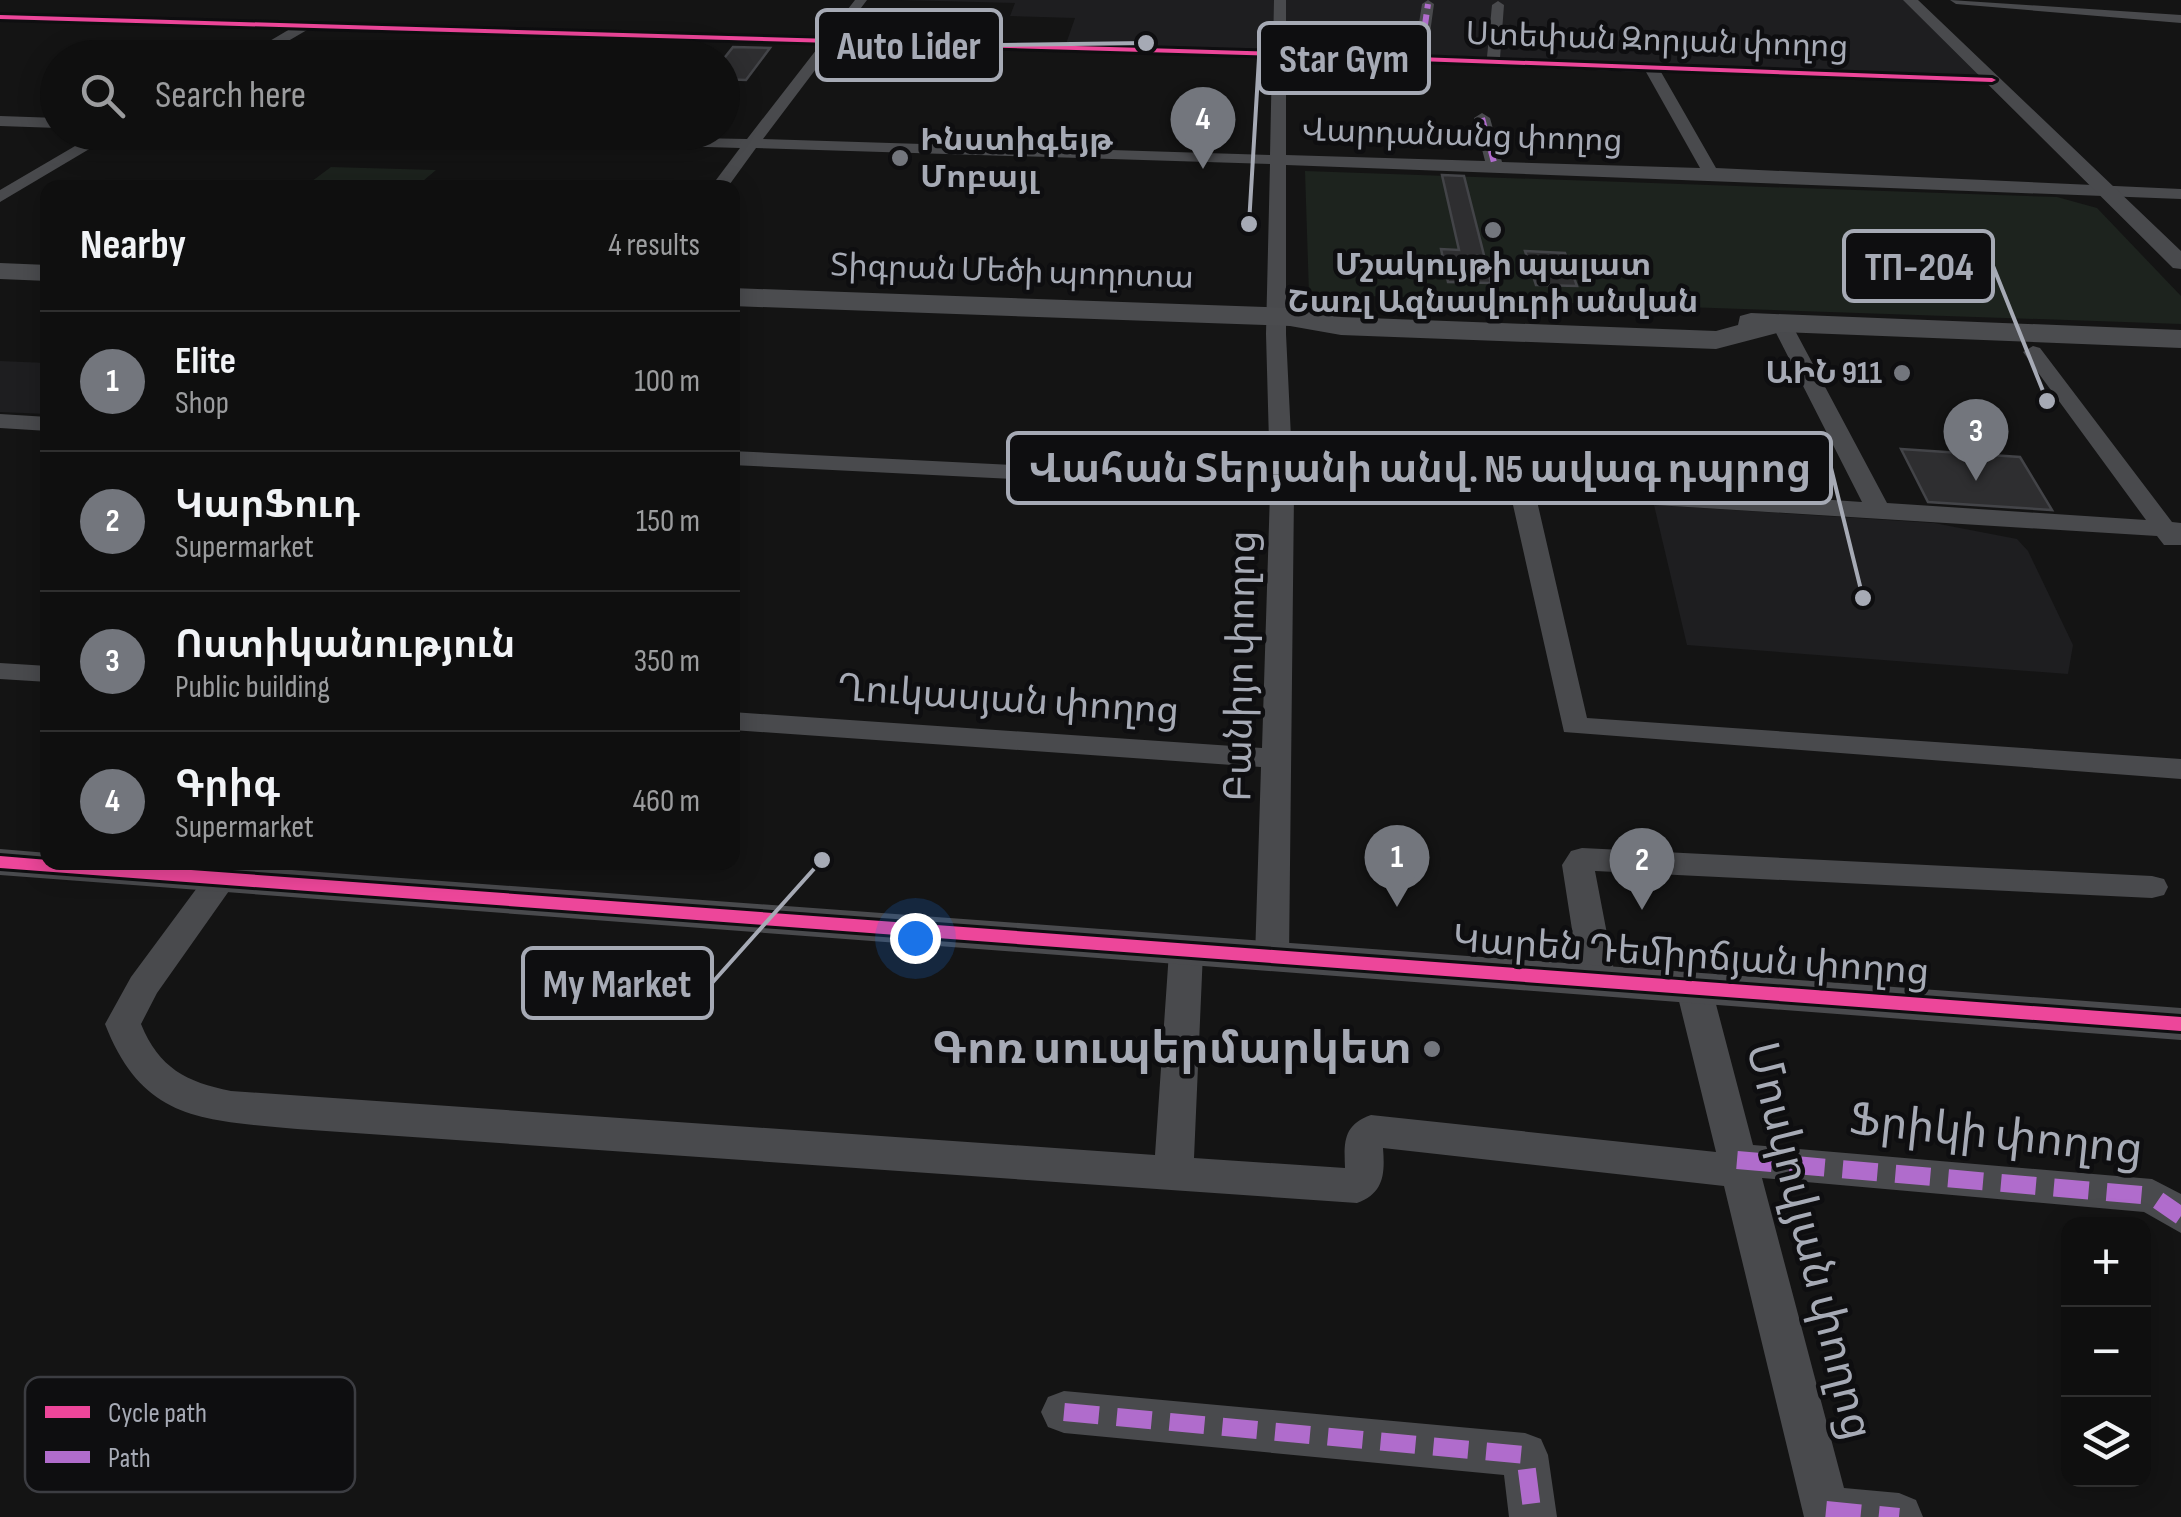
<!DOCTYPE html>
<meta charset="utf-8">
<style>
body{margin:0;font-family:"Sofia Sans Condensed","Noto Sans Armenian",sans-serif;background:#1d1d1d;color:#f1f3f6}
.controls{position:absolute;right:30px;bottom:30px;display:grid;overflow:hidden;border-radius:20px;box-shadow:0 5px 25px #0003}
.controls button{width:90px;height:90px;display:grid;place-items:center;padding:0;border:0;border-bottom:2px solid #2f2f2f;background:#0f0f0f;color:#f1f3f6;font:50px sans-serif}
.you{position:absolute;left:915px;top:938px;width:35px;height:35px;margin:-25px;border:8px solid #fff;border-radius:50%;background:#1a73e8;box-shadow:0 0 0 15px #1a73e833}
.badge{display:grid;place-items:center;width:65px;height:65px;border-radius:50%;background:#73767d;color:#fff;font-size:32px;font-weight:700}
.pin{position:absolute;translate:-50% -82px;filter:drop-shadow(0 2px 5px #0008)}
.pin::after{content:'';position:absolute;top:52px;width:35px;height:30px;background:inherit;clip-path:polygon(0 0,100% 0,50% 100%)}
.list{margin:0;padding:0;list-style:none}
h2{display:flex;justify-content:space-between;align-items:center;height:130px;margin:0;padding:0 40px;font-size:42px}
h2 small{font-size:32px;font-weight:400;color:#9b9c9e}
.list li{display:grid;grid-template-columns:65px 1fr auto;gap:30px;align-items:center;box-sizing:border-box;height:140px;padding:0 40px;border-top:2px solid #2f2f2f}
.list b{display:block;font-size:38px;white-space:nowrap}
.list p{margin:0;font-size:32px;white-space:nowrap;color:#9b9c9e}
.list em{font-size:32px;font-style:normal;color:#9b9c9e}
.icon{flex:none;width:55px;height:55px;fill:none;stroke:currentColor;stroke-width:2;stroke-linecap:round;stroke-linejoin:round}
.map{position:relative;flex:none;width:2181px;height:1517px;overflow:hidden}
.search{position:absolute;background:#0f0f0f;box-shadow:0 5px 25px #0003;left:40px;top:40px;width:700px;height:110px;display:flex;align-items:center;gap:25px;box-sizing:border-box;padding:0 35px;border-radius:55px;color:#9b9c9e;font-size:38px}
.panel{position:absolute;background:#0f0f0f;box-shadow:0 5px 25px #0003;left:40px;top:180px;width:700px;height:690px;border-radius:20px}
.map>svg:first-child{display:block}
.built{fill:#1e1e20}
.green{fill:#1d231e}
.building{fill:#2e2e30;stroke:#434448;stroke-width:2.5}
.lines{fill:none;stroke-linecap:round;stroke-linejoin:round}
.minor{fill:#494a4d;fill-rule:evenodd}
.tertiary{fill:#494a4d;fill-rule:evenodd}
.primary{fill:#4b4c4f;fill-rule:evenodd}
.quiet-far1{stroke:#b06ccc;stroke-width:6;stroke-dasharray:11 6;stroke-linecap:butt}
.quiet{stroke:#b06ccc;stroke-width:18;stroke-dasharray:35 18;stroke-linecap:butt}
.cycleway-casing{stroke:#0e0e10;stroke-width:6}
.cycleway{fill:#ed469a;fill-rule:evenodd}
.poi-dot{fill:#73767d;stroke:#0e0e10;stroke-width:4}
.labels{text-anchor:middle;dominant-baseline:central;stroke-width:9;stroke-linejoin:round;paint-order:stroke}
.far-street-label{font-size:32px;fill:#a6aab5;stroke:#0e0e10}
.far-poi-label{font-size:32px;font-weight:bold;fill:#a6aab5;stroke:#0e0e10;text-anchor:start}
.street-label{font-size:38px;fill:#a6aab5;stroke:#0e0e10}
.near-poi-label{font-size:45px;font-weight:bold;fill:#a6aab5;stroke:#0e0e10;text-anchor:end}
.near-street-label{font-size:45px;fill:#a6aab5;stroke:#0e0e10}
.key{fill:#0e0e10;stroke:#3c3d42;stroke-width:2.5}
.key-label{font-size:28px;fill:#a6aab5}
.leader{fill:none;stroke:#a6aab5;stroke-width:4}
.callout-dot{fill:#a6aab5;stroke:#0e0e10;stroke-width:4}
.callout{fill:#0e0e10;stroke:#a6aab5;stroke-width:4}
.callout-label{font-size:40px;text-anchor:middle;font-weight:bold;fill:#a6aab5}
</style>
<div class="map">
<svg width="2181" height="1517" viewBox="0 0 2181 1517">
<rect width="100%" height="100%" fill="#141414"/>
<path class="built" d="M899,0h1008l73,73 -8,4 -906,-33 9,-26 -65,-2 5,-13z
M0,361l47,2v51l-47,-2z
M1654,505l280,18 83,16 11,12 45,94 -5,29 -381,-29z"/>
<path class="green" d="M331,167l105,3 -20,17h-112z
M1305,171l752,26 40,11 84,88v28l-872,-30z"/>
<path class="building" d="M733,47l37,1 -24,32 -24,-1v-18z
M1442,175l22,1 27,107 -43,-1 -7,-33 18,1z
M1525,251l40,2 12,33 -41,-1z
M1901,449l119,8 32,53 -124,-8z"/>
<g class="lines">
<path class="minor" d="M855,0h12l-28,37 434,13 1,-50h12v50l128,5 8,-51 6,-4 6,4 -7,51 60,2 5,-52 6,-4 6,4 -4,53 497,19 -5,7 -331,-12 55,96 465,21v10l-895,-34v169l7,145 227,12 44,-9 298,20 -91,-179 10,-6 10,6 96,180 259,17 -123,-168 10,-6 7,2 132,174 9,1v22h-17l-7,-9 -615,-38 -5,3 50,217 594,41v20l-617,-47 -51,-227 -219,-12 -5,465 -5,9 -12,4 -12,-4 -5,-9 6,-191 -529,-37v-18l530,36 8,-256 -538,-27v-14l538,27 -4,-144 4,-170 -514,-16 -29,40h-17l30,-40 -360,-11 -7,-5 374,7 73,-94 -513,-15 -48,28h-18l49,-29 -290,-8v-8l826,24zM834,45l438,13 -2,97 -507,-16zM1286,58l360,14 54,96 -198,-6 -12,-44 -8,-5 -8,5 11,43 -199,-6z
M1950,0l231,15v8l-225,-19z
M0,116l58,2v10l-58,-2z
M99,132h19l-118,70v-12z
M0,414l48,3v14l-48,-3z
M0,663l48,3v16l-48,-3z
M1582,848l570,28 12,3 4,8 -4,8 -12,3 -557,-27 21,110 -6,9 -12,4 -12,-4 -6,-9 -18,-116 9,-14z
M220,870l12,3 4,8 -79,112 -16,31c18,44 45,58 90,67l924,64 14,-203 5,-9 12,-3 12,3 5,9 -9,206 151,10c-1,-26 -2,-43 26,-53l345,37 -40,-163 6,-9 12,-4 12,4 6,9 41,156 399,34 29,15v39l-37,-21 -382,-34 82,310 55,5 17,7 7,17h-119l-80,-331 -341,-38c2,26 1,45 -26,55l-1060,-74c-93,-9 -154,-7 -192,-105l26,-47 77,-104z
M1064,1391l461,42 16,6 7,16 9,62h-48l-5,-42 -440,-42 -16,-6 -7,-15 7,-15z"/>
<path class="tertiary" d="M1903,0h15l263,251v18l-8,-1z
M0,849l48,4v9h135l1998,146v32l-2181,-165z"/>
<path class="primary" d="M0,263l48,2v16l-48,-2z
M732,288l558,20 51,9 375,14 22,-6 2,-9 11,-3 430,17v18l-400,-16 -65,17 -375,-14 -51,-9 -558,-20z"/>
<path class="quiet-far1" d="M1420,59l8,-55
M1482,118l13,48"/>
<path class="quiet" d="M1737,1160l415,36 29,20
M1064,1412l461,43 8,62
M1826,1510l73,7"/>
<g class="cycleway-casing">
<path id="cycleway" d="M0,15l1283,37 709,26 4,2 -4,2 -709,-26 -1283,-37z
M0,856l48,4v2h34l2099,155v14l-2181,-163z"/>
</g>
<use href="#cycleway" class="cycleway"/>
</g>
<g class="poi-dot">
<circle cx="900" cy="158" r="10"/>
<circle cx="1493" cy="230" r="10"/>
<circle cx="1902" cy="373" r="10"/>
<circle cx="1432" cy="1049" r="10"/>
</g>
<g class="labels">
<g class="far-street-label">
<text transform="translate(1657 41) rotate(2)">Ստեփան Զորյան փողոց</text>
<text transform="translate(1462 136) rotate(2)">Վարդանանց փողոց</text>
<text transform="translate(1012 272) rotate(2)">Տիգրան Մեծի պողոտա</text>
</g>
<g class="far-poi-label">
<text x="920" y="140">Ինստիգեյթ<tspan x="920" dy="37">Մոբայլ</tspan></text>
<text x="1493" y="265" text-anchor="middle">Մշակույթի պալատ<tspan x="1493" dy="37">Շառլ Ազնավուրի անվան</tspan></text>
<text x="1882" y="373" text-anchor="end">ԱԻՆ 911</text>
</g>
<g class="street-label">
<text transform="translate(1241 666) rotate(-89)">Բանիյո փողոց</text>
<text transform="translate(1008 700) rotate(4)">Ղուկասյան փողոց</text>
<text transform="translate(1691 956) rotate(4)">Կարեն Դեմիրճյան փողոց</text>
</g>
<g class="near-poi-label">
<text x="1412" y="1049">Գոռ սուպերմարկետ</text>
</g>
<g class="near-street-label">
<text transform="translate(1996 1135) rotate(6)">Ֆրիկի փողոց</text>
<text transform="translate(1809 1241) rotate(76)">Մոսկովյան փողոց</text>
</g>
</g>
<rect x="25" y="1377" width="330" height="115" rx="15" class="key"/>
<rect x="45" y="1406" width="45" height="12" fill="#ed469a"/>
<rect x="45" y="1451" width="45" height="12" fill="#b06ccc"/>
<g class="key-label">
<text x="108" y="1422">Cycle path</text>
<text x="108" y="1467">Path</text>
</g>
<path class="leader" d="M1146 43L1001 45M1249 224L1259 58M2047 401L1993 266M1863 598L1831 468M822 860L712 983"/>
<g class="callout-dot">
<circle cx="1146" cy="43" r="10"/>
<circle cx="1249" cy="224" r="10"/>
<circle cx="2047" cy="401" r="10"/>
<circle cx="1863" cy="598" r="10"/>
<circle cx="822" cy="860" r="10"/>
</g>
<g class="callout">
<rect x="817" y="10" width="184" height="70" rx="10"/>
<rect x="1259" y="23" width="170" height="70" rx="10"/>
<rect x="1844" y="231" width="149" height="70" rx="10"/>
<rect x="1008" y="433" width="823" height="70" rx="10"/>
<rect x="523" y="948" width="189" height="70" rx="10"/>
</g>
<g class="callout-label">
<text x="909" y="59">Auto Lider</text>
<text x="1344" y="72">Star Gym</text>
<text x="1919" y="280">ТП-204</text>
<text x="1420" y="482">Վահան Տերյանի անվ. N5 ավագ դպրոց</text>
<text x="617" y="997">My Market</text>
</g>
</svg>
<div class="controls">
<button>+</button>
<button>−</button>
<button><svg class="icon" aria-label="layers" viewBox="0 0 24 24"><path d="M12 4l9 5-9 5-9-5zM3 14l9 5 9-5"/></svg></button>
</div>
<div class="you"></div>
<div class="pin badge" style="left:1397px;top:907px">1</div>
<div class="pin badge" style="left:1642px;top:910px">2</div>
<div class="pin badge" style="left:1976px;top:481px">3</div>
<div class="pin badge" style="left:1203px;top:169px">4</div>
<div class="search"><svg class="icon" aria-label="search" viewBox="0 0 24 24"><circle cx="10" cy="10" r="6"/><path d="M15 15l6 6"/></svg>Search here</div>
<section class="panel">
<h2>Nearby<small>4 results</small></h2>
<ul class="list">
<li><span class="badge">1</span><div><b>Elite</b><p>Shop</p></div><em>100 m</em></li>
<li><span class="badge">2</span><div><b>ԿարՖուդ</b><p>Supermarket</p></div><em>150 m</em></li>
<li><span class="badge">3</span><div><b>Ոստիկանություն</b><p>Public building</p></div><em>350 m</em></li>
<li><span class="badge">4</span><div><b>Գրիգ</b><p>Supermarket</p></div><em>460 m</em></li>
</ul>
</section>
</div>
